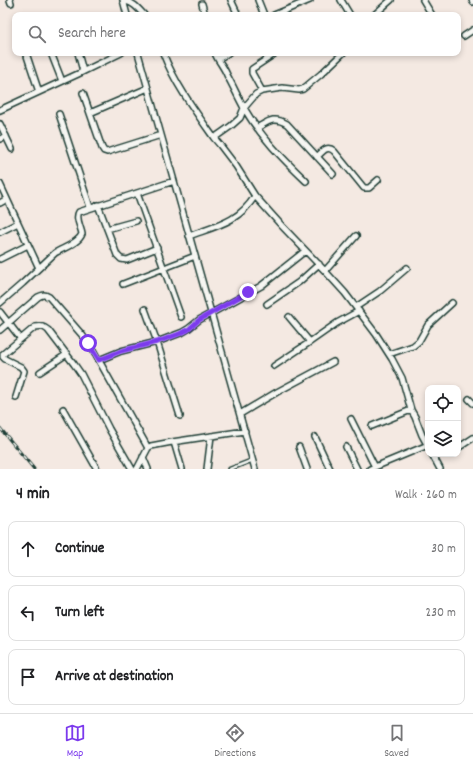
<!DOCTYPE html>
<meta charset="utf-8">
<style>
body{margin:0;font-family:Dekko,sans-serif;background:#f6f6f6;color:#202124}
.controls{position:absolute;right:12px;bottom:12px;display:grid;overflow:hidden;border-radius:8px;box-shadow:0 2px 6px #0003}
.controls button{width:36px;height:36px;display:grid;place-items:center;padding:0;border:0;border-bottom:1px solid #e0e0e0;background:#fff;color:#202124;font:20px sans-serif}
.stop{position:absolute;width:12px;height:12px;margin:-9px;border:3px solid #7c3aed;border-radius:50%;background:#fff}
.stop.end{background:#7c3aed;border-color:#fff;box-shadow:0 1px 4px #0008}
.list{margin:0;padding:0;list-style:none}
h2{display:flex;justify-content:space-between;align-items:center;height:52px;margin:0;padding:0 16px;font-size:17px}
h2 small{font-size:13px;font-weight:400;color:#757577}
.list li{display:grid;grid-template-columns:26px 1fr auto;gap:12px;align-items:center;box-sizing:border-box;height:56px;margin:0 8px 8px;padding:0 8px;border:1px solid #e0e0e0;border-radius:8px}
.list b{display:block;font-size:15px;white-space:nowrap}
.list em{font-size:13px;font-style:normal;color:#757577}
.icon{flex:none;width:22px;height:22px;fill:none;stroke:currentColor;stroke-width:2;stroke-linecap:round;stroke-linejoin:round}
.map{position:relative;flex:none;width:473px;height:469px;overflow:hidden}
.search{position:absolute;background:#fff;box-shadow:0 2px 6px #0003;left:12px;right:12px;top:12px;height:44px;display:flex;align-items:center;gap:10px;box-sizing:border-box;padding:0 14px;border-radius:8px;color:#757577;font-size:15px}
.sheet{height:244px;background:#fff}
nav{display:flex;justify-content:space-around;align-items:center;box-sizing:border-box;height:56px;border-top:1px solid #e0e0e0;background:#fff;font-size:11px;color:#757577}
nav a{display:grid;justify-items:center;gap:2px}
nav .on{color:#7c3aed}
.map>svg:first-child{display:block}
.lines{fill:none;stroke-linecap:round;stroke-linejoin:round}
.service-casing{stroke:#1f3d34;stroke-width:5.5}
.minor-casing{stroke:#1f3d34;stroke-width:8}
.service{stroke:#f6f6f2;stroke-width:2.5}
.minor{stroke:#f6f6f2;stroke-width:5}
.rail-casing{stroke:#1f3d34;stroke-width:3}
.rail{stroke:#f6f6f2;stroke-width:1.5;stroke-dasharray:4.5;stroke-linecap:butt}
.route{stroke:#7c3aed;stroke-width:5}
</style>
<div class="map">
<svg width="473" height="469" viewBox="0 0 473 469">
<rect width="100%" height="100%" fill="#f4e9e2"/>
<filter id="ink" filterUnits="userSpaceOnUse"><feTurbulence type="fractalNoise" baseFrequency=".025" numOctaves="2"/><feDisplacementMap in="SourceGraphic" scale="8" xChannelSelector="R" yChannelSelector="G"/><feConvolveMatrix kernelMatrix="1 2 1 2 8 2 1 2 1" color-interpolation-filters="sRGB"/></filter>
<g filter="url(#ink)">
<g class="lines">
<g class="service-casing">
<path id="service" d="M230,469l23,-9"/>
</g>
<g class="minor-casing">
<path id="minor" d="M10,0l1,3
M123,0c11,3 14,7 21,15
M123,0l4,15
M231,0l7,15
M258,0l6,15
M341,0l9,15
M423,0l9,15
M472,0l1,2
M202,4l3,11
M274,15l36,-15
M374,15l17,-15
M464,36l9,-6
M26,53l13,39
M51,53l11,28
M78,53l5,18
M138,53l117,416
M163,53c12,31 32,58 51,85l6,7 16,21 19,30 27,30 43,45 20,22 31,41 16,25 10,19 9,32 4,7 7,18 6,11
M215,53c3,8 9,14 12,22 6,11 11,22 17,33 16,28 39,51 62,73
M218,59l10,-6
M262,91l-10,-18v-4l24,-16
M83,93l19,55 2,3 3,1 54,-17
M0,110l78,-36 43,-21
M90,113l58,-25
M59,114l31,93
M0,124l12,25
M257,128c12,-7 17,-12 30,-4l46,50
M214,138l17,-12 9,-8 4,-10 12,-14 6,-3 20,-3 17,2 4,-1 18,-15 22,-21
M0,139l6,-3
M317,157c6,-6 10,-12 17,-6l30,37h5l9,-8
M0,184l39,84
M137,193l44,124
M0,203l7,-4
M98,205l19,50 4,4 6,1 30,-12
M107,229l29,-8
M0,232l18,-9
M189,236c27,-10 50,-14 66,-40
M0,259l28,-14
M325,271l31,-35
M123,284l72,-28
M0,303l23,-20 32,-30c8,-5 24,-10 27,-19 -1,-7 -7,-16 -3,-22l95,-31
M267,304l32,-22 20,-18
M356,307l24,-16 27,-23
M145,309l12,33 23,74
M0,312l21,27
M289,317l21,25
M0,330l38,-33c4,-2 6,-3 11,0l34,39 10,14 55,98
M389,354l24,-8 6,-5 9,-16 24,-22
M99,360l22,-9 36,-9 26,-10 5,-3 11,-9 62,-34 44,-35
M274,366l33,-22 30,-21 22,-12
M40,372l27,-18
M16,397l8,-26 -3,-4 -16,-8 -2,-2v-3l32,-27c6,-1 8,-1 13,3l26,34 7,10 28,55 23,40
M469,399l4,4
M63,409l34,60
M240,414l37,-22 56,-30
M351,419l24,48
M372,426l39,-16
M315,437l15,32
M174,442l8,27
M299,447l8,22
M346,447l11,22
M458,448l15,-10
M432,454l8,15
M143,457l5,12
M137,469l11,-21 3,-2 21,-4 73,-11
M207,469l4,-33
M370,469l58,-24"/>
</g>
<use href="#service" class="service"/>
<use href="#minor" class="minor"/>
<g class="rail-casing">
<path id="rail" d="M0,428l34,41"/>
</g>
<use href="#rail" class="rail"/>
</g>
</g>
<g class="lines" filter="url(#ink)">
<path class="route" d="M88,343l11,17 22,-9 36,-9 22,-8 9,-4 11,-10 49,-28"/>
</g>
</svg>
<div class="controls">
<button><svg class="icon" aria-label="locate" viewBox="0 0 24 24"><circle cx="12" cy="12" r="6"/><path d="M12 2v4M12 18v4M2 12h4M18 12h4"/></svg></button>
<button><svg class="icon" aria-label="layers" viewBox="0 0 24 24"><path d="M12 4l9 5-9 5-9-5zM3 14l9 5 9-5"/></svg></button>
</div>
<div class="stop" style="left:88px;top:343px"></div>
<div class="stop end" style="left:248px;top:292px"></div>
<div class="search"><svg class="icon" aria-label="search" viewBox="0 0 24 24"><circle cx="10" cy="10" r="6"/><path d="M15 15l6 6"/></svg>Search here</div>
</div>
<section class="sheet">
<h2>4 min<small>Walk · 260 m</small></h2>
<ul class="list">
<li><svg class="icon" aria-label="ahead" viewBox="0 0 24 24"><path d="M12 20V5M6 11l6-6 6 6"/></svg><div><b>Continue</b></div><em>30 m</em></li>
<li><svg class="icon" aria-label="left" viewBox="0 0 24 24"><path d="M17 20v-9H6M10 6l-5 5 5 5"/></svg><div><b>Turn left</b></div><em>230 m</em></li>
<li><svg class="icon" aria-label="arrive" viewBox="0 0 24 24"><path d="M6 21V4h12l-3 4 3 4H6"/></svg><div><b>Arrive at destination</b></div></li>
</ul>
</section>
<nav>
<a class="on"><svg class="icon" aria-label="map" viewBox="0 0 24 24"><path d="M3 6l6-2 6 2 6-2v14l-6 2-6-2-6 2zM9 4v14M15 6v14"/></svg>Map</a>
<a><svg class="icon" aria-label="directions" viewBox="0 0 24 24"><path d="M12 3l9 9-9 9-9-9zM9 14v-3h6M13 9l2 2-2 2"/></svg>Directions</a>
<a><svg class="icon" aria-label="saved" viewBox="0 0 24 24"><path d="M7 4h10v16l-5-4-5 4z"/></svg>Saved</a>
</nav>
